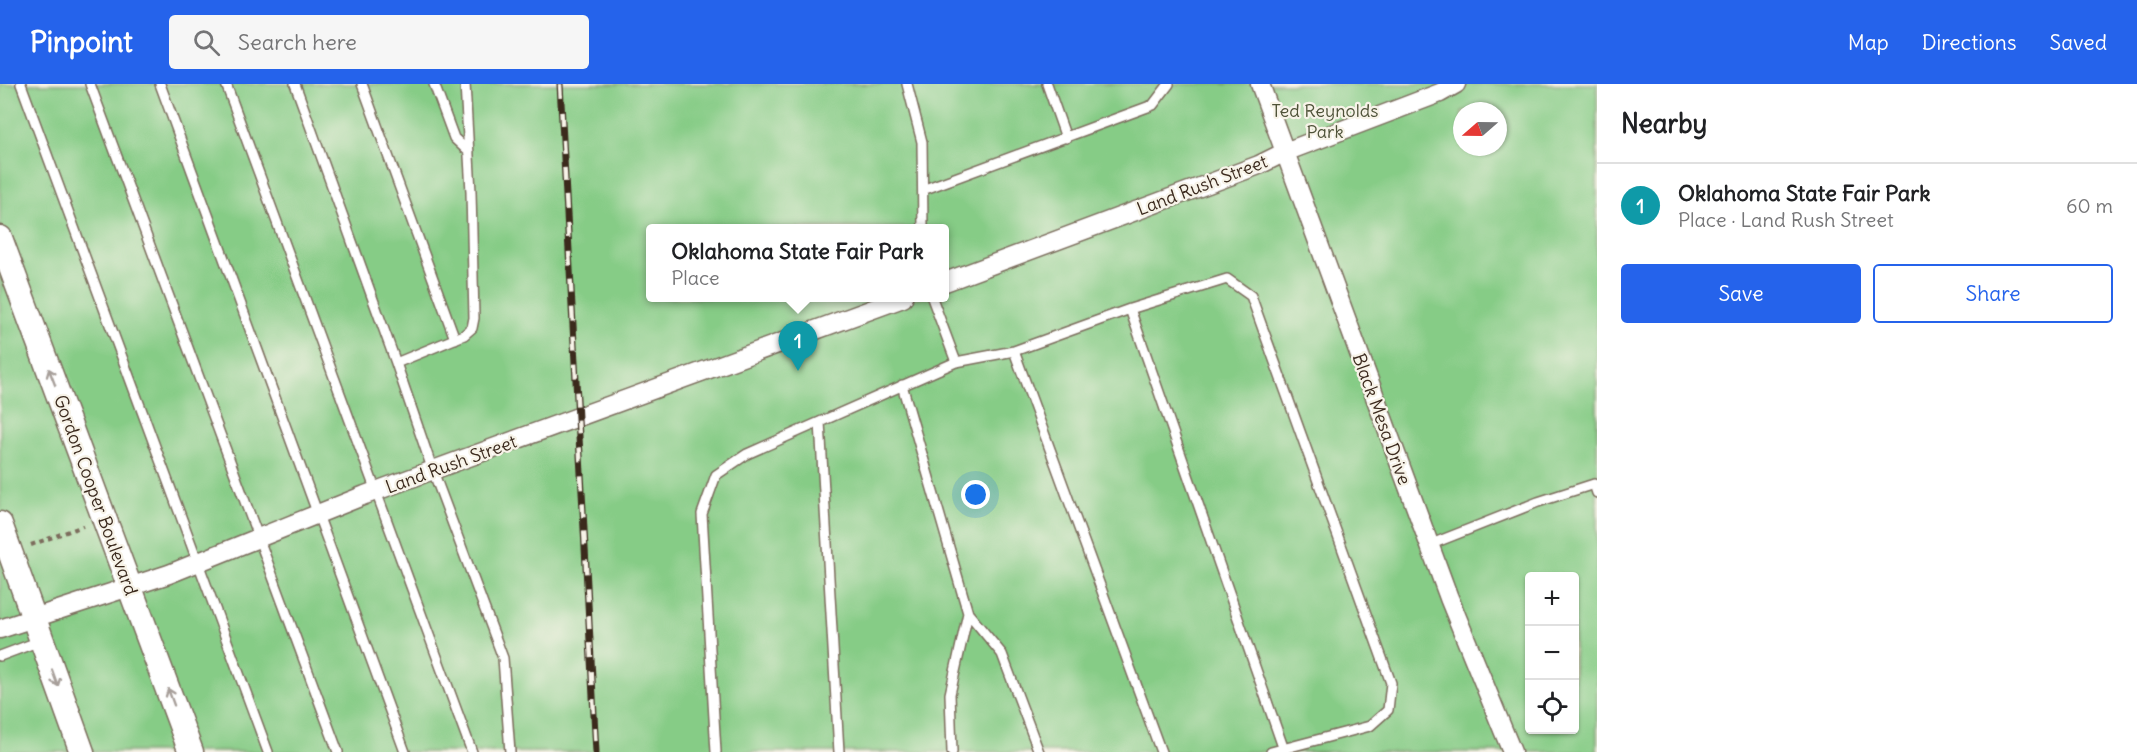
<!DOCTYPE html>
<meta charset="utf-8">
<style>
body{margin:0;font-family:Delius,sans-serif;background:#f6f6f6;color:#202124}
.controls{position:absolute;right:18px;bottom:18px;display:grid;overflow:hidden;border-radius:6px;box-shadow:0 2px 4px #0004}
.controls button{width:54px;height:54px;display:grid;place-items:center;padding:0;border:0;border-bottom:2px solid #e0e0e0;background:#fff;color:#202124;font:30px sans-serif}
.compass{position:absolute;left:1453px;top:18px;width:54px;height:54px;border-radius:50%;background:#fff;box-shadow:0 2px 4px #0004;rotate:250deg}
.you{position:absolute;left:976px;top:411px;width:21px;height:21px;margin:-15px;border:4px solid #fff;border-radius:50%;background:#1a73e8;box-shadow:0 0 0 9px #1a73e833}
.badge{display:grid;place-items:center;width:39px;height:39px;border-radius:50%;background:#2563eb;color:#fff;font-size:20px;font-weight:700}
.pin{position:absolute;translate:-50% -50px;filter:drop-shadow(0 2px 3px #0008)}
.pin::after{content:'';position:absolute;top:32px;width:21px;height:18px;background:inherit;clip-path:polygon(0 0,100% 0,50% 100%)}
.popup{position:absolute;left:646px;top:140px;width:303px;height:78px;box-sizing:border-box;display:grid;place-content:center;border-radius:6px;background:#fff;filter:drop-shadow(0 2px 4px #0005);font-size:20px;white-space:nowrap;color:#757577}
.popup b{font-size:22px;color:#202124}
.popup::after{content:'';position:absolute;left:50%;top:100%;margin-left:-12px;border:12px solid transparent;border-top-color:#fff}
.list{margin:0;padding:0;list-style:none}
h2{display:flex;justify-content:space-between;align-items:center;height:78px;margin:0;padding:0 24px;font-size:26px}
h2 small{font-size:20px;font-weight:400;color:#757577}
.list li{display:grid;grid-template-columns:39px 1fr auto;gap:18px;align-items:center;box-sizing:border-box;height:84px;padding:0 24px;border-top:2px solid #e0e0e0}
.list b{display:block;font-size:22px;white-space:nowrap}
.list p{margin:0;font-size:20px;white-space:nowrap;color:#757577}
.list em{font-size:20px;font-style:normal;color:#757577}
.actions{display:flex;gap:12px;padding:18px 24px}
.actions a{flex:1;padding:14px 0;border:2px solid #2563eb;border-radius:6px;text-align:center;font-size:21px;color:#2563eb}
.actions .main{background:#2563eb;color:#fff}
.icon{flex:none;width:33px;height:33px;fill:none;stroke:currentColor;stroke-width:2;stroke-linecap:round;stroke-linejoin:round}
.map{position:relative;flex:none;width:1597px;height:668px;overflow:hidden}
header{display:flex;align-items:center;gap:36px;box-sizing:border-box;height:84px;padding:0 30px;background:#2563eb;color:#fff}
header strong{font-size:28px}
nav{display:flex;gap:33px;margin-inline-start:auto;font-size:21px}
.search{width:420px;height:54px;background:#f6f6f6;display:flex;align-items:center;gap:15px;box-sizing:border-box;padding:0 21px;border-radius:6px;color:#757577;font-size:22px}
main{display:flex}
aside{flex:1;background:#fff}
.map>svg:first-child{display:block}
.green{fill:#86cc86;stroke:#607b52;stroke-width:1.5;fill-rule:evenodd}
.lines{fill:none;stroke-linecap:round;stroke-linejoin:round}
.service-casing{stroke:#7b6c5c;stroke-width:12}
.minor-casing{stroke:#7b6c5c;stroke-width:21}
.tertiary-casing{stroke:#7b6c5c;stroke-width:27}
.path{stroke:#7b6c5c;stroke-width:4;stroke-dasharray:4.5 4.5;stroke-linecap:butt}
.service{stroke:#fff;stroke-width:9}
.minor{stroke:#fff;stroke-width:18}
.tertiary{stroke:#fff;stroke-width:24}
.rail-casing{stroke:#3b2a1e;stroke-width:7}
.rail{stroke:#f7f3e8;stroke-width:4.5;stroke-dasharray:14;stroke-linecap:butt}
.oneway{stroke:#a79f9a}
.labels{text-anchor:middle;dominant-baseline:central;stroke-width:4.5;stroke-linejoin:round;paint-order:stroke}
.park-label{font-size:18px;fill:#4e5238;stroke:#f7f3e8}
.street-label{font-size:18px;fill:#3b2a1e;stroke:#f7f3e8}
</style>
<header>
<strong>Pinpoint</strong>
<div class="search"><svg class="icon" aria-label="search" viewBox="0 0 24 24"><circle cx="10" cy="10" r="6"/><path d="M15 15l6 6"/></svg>Search here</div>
<nav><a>Map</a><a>Directions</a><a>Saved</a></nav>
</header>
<main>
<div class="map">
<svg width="1597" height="668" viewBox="0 0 1597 668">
<rect width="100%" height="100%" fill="#f7f3e8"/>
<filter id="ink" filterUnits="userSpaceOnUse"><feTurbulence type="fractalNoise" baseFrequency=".0167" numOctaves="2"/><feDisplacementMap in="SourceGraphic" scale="12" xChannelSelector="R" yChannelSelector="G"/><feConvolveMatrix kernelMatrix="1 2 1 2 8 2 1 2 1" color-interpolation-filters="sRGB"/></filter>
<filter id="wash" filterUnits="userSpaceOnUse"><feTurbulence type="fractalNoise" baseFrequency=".008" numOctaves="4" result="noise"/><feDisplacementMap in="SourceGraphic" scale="24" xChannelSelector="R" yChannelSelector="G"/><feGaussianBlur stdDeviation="1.35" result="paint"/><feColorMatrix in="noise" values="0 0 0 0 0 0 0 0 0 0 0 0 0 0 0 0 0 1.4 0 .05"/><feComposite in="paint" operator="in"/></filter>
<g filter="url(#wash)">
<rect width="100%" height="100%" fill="#f1e6ce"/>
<path class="green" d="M0,0h1597v668h-1597zM1462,27h36v36h-36zM651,144h294v70h-294zM1530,492h44v154h-44z"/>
</g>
<g filter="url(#ink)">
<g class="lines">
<g class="service-casing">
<path id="service" d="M21,0l247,668
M90,0l248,668
M160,0l245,668
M226,0l246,668
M295,0l101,279
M362,0l93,255
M434,0l20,54 15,14
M465,0l6,108 3,126 -2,10 -8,7 -68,28 37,108 70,187 7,94
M907,0l15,58 1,86
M1047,0l19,54
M925,105l228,-84 16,-21
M932,214l24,64
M1130,225l154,441
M1014,267l147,401
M902,301l66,228 -18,81 2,58
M820,338l19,330
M1429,461l109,-43 56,-18 3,9
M968,529l34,41 37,98
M0,572l40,-15
M716,668l-14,-238 14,-39 31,-21 209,-92 58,-11 116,-42 97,-30 24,17 140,387 -3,27 -18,16 -99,26"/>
</g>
<g class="minor-casing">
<path id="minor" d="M1260,0l189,514 63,154
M945,198l314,-117 26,-13 155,-59 16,-9
M0,545l169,-55 196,-79 538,-197"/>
</g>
<g class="tertiary-casing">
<path id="tertiary" d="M0,154l191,514
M0,440l82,228"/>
</g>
<path class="path" d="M31,461l52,-19"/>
<use href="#service" class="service"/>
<use href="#minor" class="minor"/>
<use href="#tertiary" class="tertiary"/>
<g class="rail-casing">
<path id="rail" d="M560,0l36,668"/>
</g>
<use href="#rail" class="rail"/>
</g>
<defs><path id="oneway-shaft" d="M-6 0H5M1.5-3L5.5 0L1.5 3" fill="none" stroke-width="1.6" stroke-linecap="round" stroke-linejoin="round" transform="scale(1.5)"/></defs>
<g class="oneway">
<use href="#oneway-shaft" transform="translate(52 293) rotate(-111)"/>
<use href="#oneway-shaft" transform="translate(55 594) rotate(70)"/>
<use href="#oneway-shaft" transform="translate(171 613) rotate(-110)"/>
</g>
</g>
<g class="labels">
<g class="park-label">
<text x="1325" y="26">Ted Reynolds<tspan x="1325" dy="21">Park</tspan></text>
</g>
<g class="street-label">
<text transform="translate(1202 101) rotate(-21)">Land Rush Street</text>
<text transform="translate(1382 335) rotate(70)">Black Mesa Drive</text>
<text transform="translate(451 380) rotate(-20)">Land Rush Street</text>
<text transform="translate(96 411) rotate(70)">Gordon Cooper Boulevard</text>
</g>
</g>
</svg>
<div class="controls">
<button>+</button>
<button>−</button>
<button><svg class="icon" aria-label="locate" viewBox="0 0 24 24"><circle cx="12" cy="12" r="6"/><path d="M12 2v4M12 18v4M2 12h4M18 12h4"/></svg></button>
</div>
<svg class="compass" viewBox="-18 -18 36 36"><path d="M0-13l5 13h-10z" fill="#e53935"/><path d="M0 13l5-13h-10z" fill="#757577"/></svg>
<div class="you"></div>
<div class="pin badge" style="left:798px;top:287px;background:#0f9aa8">1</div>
<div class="popup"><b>Oklahoma State Fair Park</b>Place</div>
</div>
<aside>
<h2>Nearby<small></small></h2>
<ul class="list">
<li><span class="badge" style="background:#0f9aa8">1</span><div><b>Oklahoma State Fair Park</b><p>Place · Land Rush Street</p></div><em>60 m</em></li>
</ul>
<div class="actions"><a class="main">Save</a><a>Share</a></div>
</aside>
</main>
